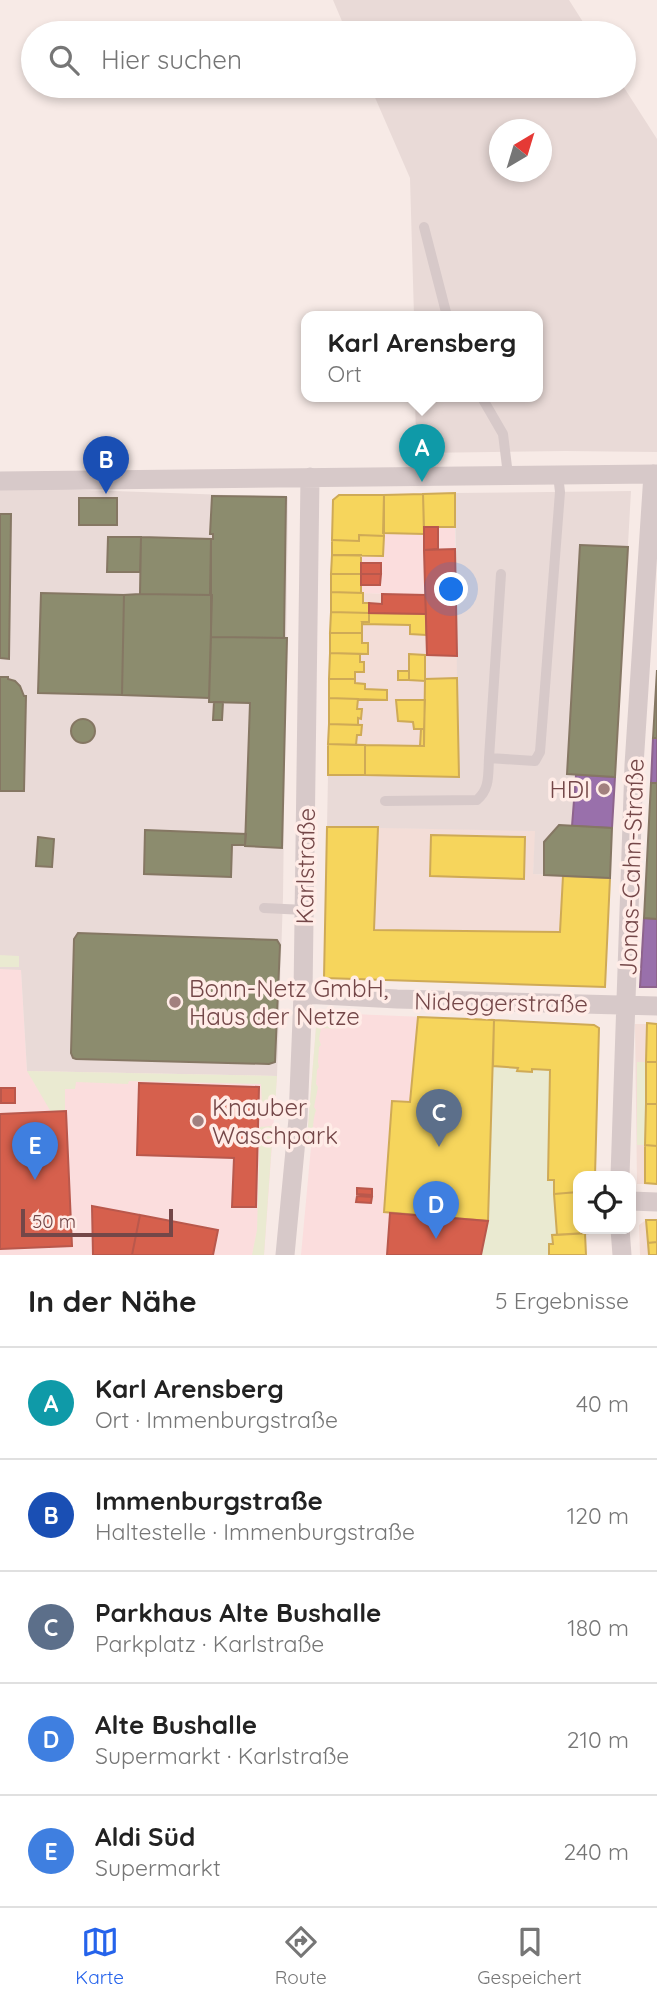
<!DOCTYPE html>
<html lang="de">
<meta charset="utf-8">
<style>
body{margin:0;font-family:Quicksand,sans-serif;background:#f6f6f6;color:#222}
.controls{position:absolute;right:21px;bottom:21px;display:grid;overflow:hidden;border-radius:14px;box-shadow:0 4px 10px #0003}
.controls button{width:63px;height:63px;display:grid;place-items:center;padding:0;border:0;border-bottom:2px solid #e0e0e0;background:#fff;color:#222;font:35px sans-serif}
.compass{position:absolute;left:489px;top:119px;width:63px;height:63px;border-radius:50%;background:#fff;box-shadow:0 4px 10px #0003;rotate:38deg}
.scale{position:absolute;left:21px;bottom:18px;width:152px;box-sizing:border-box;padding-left:7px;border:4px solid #744748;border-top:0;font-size:19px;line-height:24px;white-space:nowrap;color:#744748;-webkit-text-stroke:5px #ffece7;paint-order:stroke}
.you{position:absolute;left:452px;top:590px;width:24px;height:24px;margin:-18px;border:5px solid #fff;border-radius:50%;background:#1a73e8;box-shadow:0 0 0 10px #1a73e833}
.badge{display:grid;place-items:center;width:46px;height:46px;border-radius:50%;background:#2563eb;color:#fff;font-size:23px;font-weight:700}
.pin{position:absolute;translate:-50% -58px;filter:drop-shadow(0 2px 4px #0008)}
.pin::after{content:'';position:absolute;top:37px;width:24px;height:21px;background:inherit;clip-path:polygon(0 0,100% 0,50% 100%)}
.popup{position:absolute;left:301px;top:311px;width:242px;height:91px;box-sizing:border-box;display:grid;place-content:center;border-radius:14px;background:#fff;filter:drop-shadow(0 2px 5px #0005);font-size:23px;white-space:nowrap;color:#767676}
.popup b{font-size:26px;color:#222}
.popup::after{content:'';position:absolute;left:50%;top:100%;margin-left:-14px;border:14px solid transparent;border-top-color:#fff}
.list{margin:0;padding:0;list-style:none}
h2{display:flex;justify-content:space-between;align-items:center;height:91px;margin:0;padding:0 28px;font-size:30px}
h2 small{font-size:23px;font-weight:400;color:#767676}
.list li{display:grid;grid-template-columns:46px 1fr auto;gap:21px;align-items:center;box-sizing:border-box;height:112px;padding:0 28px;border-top:2px solid #e0e0e0}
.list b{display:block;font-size:26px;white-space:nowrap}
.list p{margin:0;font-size:23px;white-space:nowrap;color:#767676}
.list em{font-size:23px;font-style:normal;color:#767676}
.icon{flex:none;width:38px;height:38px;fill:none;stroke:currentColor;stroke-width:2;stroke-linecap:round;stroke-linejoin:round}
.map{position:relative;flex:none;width:657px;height:1255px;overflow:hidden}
.search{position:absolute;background:#fff;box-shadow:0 4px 10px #0003;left:21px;right:21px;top:21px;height:77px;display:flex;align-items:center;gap:18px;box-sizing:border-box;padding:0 24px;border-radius:38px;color:#767676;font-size:26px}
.sheet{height:651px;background:#fff}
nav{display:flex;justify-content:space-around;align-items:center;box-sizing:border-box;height:98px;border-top:2px solid #e0e0e0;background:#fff;font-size:19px;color:#767676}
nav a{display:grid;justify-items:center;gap:4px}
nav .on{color:#2563eb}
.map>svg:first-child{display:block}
.residential{fill:#f3ddd7}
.commercial{fill:#fbdddd}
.industrial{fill:#e9dad7;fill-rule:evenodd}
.green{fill:#eaead1}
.homes{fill:#f6d55c;stroke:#cfaa56;stroke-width:2}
.shops{fill:#d6604d;stroke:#b9584c;stroke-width:2}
.offices{fill:#9970ab;stroke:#8e648d;stroke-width:2}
.industry{fill:#8c8c6e;stroke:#857763;stroke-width:2}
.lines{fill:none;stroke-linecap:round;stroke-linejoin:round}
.service{stroke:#d7c9c9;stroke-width:10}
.minor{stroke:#d7c9c9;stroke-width:19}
.poi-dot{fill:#a2807f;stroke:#ffece7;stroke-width:2.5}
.labels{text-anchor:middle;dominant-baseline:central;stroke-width:7;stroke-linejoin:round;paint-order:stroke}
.poi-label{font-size:24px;fill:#744748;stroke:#ffece7;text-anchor:start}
.street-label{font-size:24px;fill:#744748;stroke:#ffece7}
</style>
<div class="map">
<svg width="657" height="1255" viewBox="0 0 657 1255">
<rect width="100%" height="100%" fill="#f7eae6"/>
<path class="residential" d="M331,592l94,3 2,60 30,1 2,121 -131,-2z
M327,827l209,3 -3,44 77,4 -5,109 -281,-9z
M635,1024h22v160h-20z
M646,1220l11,35h-17l-1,-30z"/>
<path class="commercial" d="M455,493v56l-31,1 1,45 -94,-3 2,-92 6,-5z
M0,969h21l6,102 250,5 -13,179h-264z
M329,1013l165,7 -6,201 -7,34h-180l10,-108 -4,-8 9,-112 5,-8z"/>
<path class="industrial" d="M333,0h236l21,33h-243z
M370,86h253l34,53v313l-92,-1 -145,2 -4,-12 -1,-45h123v-80h-124l-4,-138zM500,130h42v42h-42z
M0,487l288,10 -5,400 -6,179 -250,-5 -6,-101 -21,-1z
M631,491l-16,286 -39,-2 -3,51 39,2 -2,50 -77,-4 2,-43 -208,-4 1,-52 130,2 -3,-284z"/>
<path class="green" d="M0,955l19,1v11h-19z
M329,1013h8l-1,16 -15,-1 -2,11 2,6 -2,2 -1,15 1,5 -2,3 -1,14 2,3 -4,20 2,3c-3,9 -3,16 -3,26l-2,2v9l-4,-8 9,-112 5,-8z
M637,1062h9l-1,83h-8z
M493,1066l25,2 -1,2 15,-1 18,1 -2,109 6,1 3,55h-5l1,9 -4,1v10h-68l7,-35z
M27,1071l250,5 -2,30 -13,-1 -1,-21 -132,-3 -1,3 -52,-2 -1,7h-10v22l-14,1z
M273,1126l-9,129h-12l5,-25 3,-103z"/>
<path class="homes" d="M455,493v34h-31l-1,-33z
M423,494l1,40 -41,-1 1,-38z
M339,495h45v41l-25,-1v6l-27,-1 1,-40z
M359,535l25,1 -1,20 -51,-1v-15l27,1z
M332,555h29v19h-30z
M331,574h30v19l-30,-1z
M331,592l32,1v10h6v10l-38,-1z
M331,612l38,1v9h-7v11h-32z
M369,613l57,1v21l-16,-1v-9l-47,-1 -1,-2h7z
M330,633h32v10h6v11l-38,-1z
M330,653l30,1v8h4v10h-9v7h-26z
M409,654l16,1v26l-16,-1z
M398,671h11v9h-11z
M457,678l2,99 -94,-2v-30l59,1 1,-67z
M329,679h26v4l10,1v5l22,1v10l-58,-2z
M329,698l29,1 -1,10h5l-1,10 -3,-1v7l-29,-1z
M396,700h29l-1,29h-10l-1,-7 -15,-1z
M329,724l33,1 -1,10h-4l-1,10 -28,-1z
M421,729h3v17h-4z
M328,744l37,1v30h-37z
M327,827h51l-4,103 186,2 3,-56 47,2 -5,109 -281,-9z
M431,835l94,2 -1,42 -94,-3z
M418,1017l76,3 -6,201 -104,-9 8,-111 18,1z
M494,1020l100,5 5,3 -4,148h-17v16l-24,2v-14h-6l2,-110 -18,-1v3l-15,-1 1,-3 -25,-2z
M647,1023l10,1v38h-11z
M646,1062h11v42h-11z
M646,1104h11v42l-12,-1z
M645,1145l12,1v38l-12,-1z
M578,1192v37h11v4l-32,2 -3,-41z
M646,1220h11v22l-9,1z
M585,1233l1,22h-37v-11h4l-1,-9z
M657,1242v13h-8l-1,-12z"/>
<path class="shops" d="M424,527h14v22l-14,1z
M455,549l2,107 -30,-1 -3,-105z
M361,563h20v11h-20z
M361,574h20l-1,11h-19z
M382,594l43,1 1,19 -57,-1v-10l13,1z
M139,1083l120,4 -3,120h-24l2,-49 -97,-3z
M1,1088h14v15h-14z
M66,1111l6,135 -72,3v-135z
M357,1188l15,1v6l-15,-1z
M357,1196l15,1 -1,6 -15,-1z
M92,1206l48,9 -8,40h-39z
M390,1213l98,8 -7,34h-94z
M140,1215l78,15 -5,25h-81z"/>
<path class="offices" d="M653,738h4v45h-6z
M576,775l39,2 -3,51 -40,-2z
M644,918l13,1v68h-17z"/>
<path class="industry" d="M212,496l74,1 -2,141 -73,-1v-98h2v-5h-3z
M79,498h38v27h-38z
M0,514h11l-2,145 -9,-1z
M108,537h33l-1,35h-33z
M141,537l70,2 -1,56 -70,-1z
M580,545l48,2 -13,230 -48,-3z
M41,593l83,2 -2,100 -84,-2z
M140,594l72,1 -3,103 -87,-3 2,-100z
M211,637l76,1 -5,210 -37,-2 5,-143 -41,-1z
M657,670v68h-4z
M0,677h8v2l7,2 5,5 4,10h2l-2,95h-24z
M214,702h9l-1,18h-9z
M71 731a12 12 0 1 1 24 0a12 12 0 1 1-24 0Z
M651,783h6v136l-13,-1z
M559,825l53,3 -2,50 -66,-3v-33z
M145,830l101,4 -1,11h-13l-1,32 -87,-3z
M38,837l16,2 -2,28 -16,-1z
M78,933l199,7 3,5 -5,117 -6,2 -193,-5 -3,-1 -2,-5 3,-114z"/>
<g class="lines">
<path class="service" d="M424,227l23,89
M481,396l22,38 5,41
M489,758l12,-184
M385,801l92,-1c13,-11 11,-25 12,-42l46,3 5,-9 20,-260 -2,-17
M264,908l41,2"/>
<path class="minor" d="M0,481l657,-7
M303,994l94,5 260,7
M620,1176l14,-411 19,-291
M631,1201l26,1
M620,1229l2,26
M285,1255l13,-136 5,-125 7,-517"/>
</g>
<g class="poi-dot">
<circle cx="604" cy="789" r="7"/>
<circle cx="175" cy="1002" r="7"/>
<circle cx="198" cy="1121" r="7"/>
</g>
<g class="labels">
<g class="poi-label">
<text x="590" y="789" text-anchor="end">HDI</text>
<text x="189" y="988">Bonn-Netz GmbH,<tspan x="189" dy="28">Haus der Netze</tspan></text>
<text x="212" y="1107">Knauber<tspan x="212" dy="28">Waschpark</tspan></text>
</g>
<g class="street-label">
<text transform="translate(305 866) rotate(-89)">Karlstraße</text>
<text transform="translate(631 867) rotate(-88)">Jonas-Cahn-Straße</text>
<text transform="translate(501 1002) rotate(1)">Nideggerstraße</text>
</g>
</g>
</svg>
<div class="controls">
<button><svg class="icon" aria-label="locate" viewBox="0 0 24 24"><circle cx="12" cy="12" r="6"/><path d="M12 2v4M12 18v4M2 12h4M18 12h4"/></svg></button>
</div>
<svg class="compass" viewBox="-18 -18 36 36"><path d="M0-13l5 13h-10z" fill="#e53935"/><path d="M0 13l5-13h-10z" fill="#767676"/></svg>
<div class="scale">50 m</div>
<div class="you"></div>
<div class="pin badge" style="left:422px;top:482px;background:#0f9aa8">A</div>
<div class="popup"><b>Karl Arensberg</b>Ort</div>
<div class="pin badge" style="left:106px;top:494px;background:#1a4fb4">B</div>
<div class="pin badge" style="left:439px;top:1147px;background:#5c6f8a">C</div>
<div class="pin badge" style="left:436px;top:1239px;background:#3f7fe0">D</div>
<div class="pin badge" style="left:35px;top:1180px;background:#3f7fe0">E</div>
<div class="search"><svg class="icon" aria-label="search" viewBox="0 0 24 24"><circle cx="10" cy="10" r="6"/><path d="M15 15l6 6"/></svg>Hier suchen</div>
</div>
<section class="sheet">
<h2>In der Nähe<small>5 Ergebnisse</small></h2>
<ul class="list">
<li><span class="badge" style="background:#0f9aa8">A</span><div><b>Karl Arensberg</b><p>Ort · Immenburgstraße</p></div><em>40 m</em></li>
<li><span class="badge" style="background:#1a4fb4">B</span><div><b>Immenburgstraße</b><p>Haltestelle · Immenburgstraße</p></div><em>120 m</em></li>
<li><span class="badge" style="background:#5c6f8a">C</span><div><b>Parkhaus Alte Bushalle</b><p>Parkplatz · Karlstraße</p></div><em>180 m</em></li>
<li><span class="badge" style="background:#3f7fe0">D</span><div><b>Alte Bushalle</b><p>Supermarkt · Karlstraße</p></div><em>210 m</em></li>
<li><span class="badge" style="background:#3f7fe0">E</span><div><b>Aldi Süd</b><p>Supermarkt</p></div><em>240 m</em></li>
</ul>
</section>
<nav>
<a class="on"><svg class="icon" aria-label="map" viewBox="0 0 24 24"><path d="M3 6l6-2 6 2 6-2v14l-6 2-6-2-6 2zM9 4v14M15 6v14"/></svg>Karte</a>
<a><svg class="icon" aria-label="directions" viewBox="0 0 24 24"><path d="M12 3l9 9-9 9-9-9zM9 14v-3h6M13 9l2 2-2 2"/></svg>Route</a>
<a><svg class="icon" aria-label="saved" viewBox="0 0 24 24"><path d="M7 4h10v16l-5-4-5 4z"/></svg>Gespeichert</a>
</nav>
